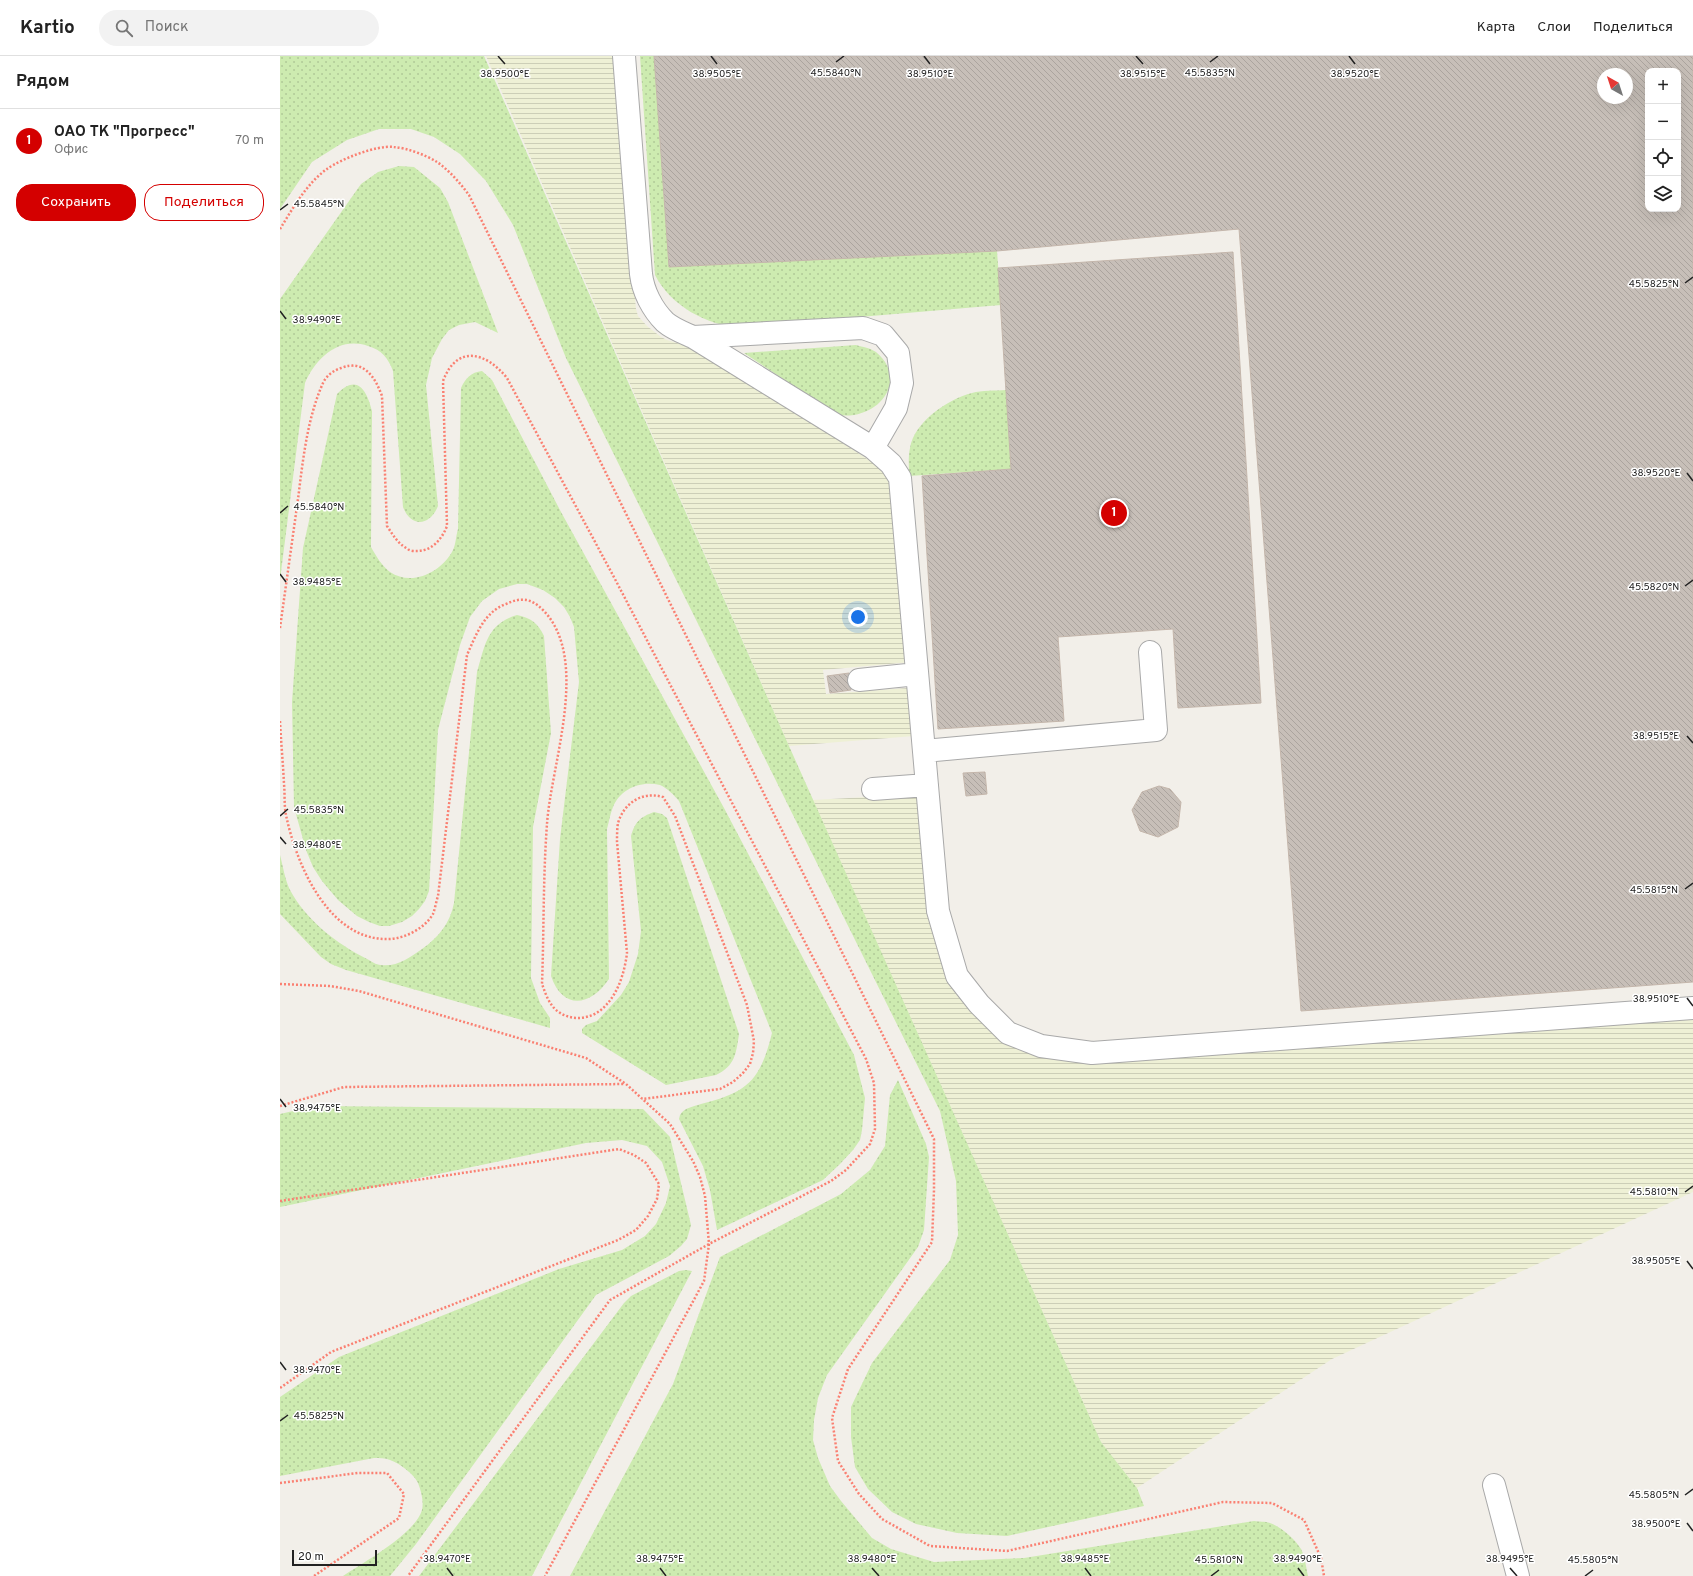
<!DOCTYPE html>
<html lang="ru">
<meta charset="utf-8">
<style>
body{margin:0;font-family:Overpass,sans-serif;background:#f2f2f2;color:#222}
.controls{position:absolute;right:12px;top:12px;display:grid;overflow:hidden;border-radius:8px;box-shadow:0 4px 16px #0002}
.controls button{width:36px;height:36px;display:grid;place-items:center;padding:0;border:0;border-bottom:1px solid #e0e0e0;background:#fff;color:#222;font:20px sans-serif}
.compass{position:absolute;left:1317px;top:12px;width:36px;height:36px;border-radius:50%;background:#fff;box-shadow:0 4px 16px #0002;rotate:321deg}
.scale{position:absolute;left:12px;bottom:10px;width:85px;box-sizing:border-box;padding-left:4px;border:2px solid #222;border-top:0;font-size:11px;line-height:14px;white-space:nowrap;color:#222;-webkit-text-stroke:3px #fff;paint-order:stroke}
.you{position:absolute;left:578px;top:561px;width:14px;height:14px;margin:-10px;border:3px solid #fff;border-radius:50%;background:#1a73e8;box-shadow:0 0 0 6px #1a73e833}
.badge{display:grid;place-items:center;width:26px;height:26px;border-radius:50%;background:#d40000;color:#fff;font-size:13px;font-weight:700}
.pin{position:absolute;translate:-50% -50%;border:2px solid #fff;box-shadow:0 1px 4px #0006}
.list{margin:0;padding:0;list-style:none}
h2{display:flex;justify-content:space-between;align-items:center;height:52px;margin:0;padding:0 16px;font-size:17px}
h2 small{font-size:13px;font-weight:400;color:#767676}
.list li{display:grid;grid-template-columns:26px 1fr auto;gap:12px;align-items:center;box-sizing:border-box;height:64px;padding:0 16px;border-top:1px solid #e0e0e0}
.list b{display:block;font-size:15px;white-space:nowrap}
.list p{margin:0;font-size:13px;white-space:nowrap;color:#767676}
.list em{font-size:13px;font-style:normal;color:#767676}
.actions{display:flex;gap:8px;padding:12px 16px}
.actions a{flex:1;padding:9px 0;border:1px solid #d40000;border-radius:16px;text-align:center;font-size:14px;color:#d40000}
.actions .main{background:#d40000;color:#fff}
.icon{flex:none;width:22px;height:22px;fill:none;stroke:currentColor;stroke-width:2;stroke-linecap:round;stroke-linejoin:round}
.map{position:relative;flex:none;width:1413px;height:1520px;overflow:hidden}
header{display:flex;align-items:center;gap:24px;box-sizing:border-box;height:56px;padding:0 20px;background:#fff;border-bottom:1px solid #e0e0e0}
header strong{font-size:19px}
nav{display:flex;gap:22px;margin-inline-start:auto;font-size:14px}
.search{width:280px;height:36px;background:#f2f2f2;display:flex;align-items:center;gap:10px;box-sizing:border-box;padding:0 14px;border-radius:22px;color:#767676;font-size:15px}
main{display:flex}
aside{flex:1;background:#fff}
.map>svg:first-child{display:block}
.farmland{fill:url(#farmland-rules)}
.grass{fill:url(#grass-dots)}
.building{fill:url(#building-back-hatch);stroke:#c4b6ab;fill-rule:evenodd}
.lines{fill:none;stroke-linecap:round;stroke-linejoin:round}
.minor-casing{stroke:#a9a9a9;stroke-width:24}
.path{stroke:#fa8072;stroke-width:2.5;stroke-dasharray:2 2;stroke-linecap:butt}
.minor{stroke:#fff;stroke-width:22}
.ticks{fill:none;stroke:#222;stroke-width:1.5}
.ticks-label{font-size:10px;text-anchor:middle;fill:#222;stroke:#fff;stroke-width:3;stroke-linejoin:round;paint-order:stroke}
</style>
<header>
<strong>Kartio</strong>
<div class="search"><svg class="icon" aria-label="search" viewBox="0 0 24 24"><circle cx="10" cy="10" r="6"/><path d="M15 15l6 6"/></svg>Поиск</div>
<nav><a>Карта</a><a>Слои</a><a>Поделиться</a></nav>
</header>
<main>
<aside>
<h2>Рядом<small></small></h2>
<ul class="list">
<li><span class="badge">1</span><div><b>ОАО ТК &quot;Прогресс&quot;</b><p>Офис</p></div><em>70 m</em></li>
</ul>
<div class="actions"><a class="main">Сохранить</a><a>Поделиться</a></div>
</aside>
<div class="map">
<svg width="1413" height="1520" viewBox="0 0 1413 1520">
<defs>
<pattern id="farmland-rules" width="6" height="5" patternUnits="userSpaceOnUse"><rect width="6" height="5" fill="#eef0d5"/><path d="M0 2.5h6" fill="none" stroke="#ccceb7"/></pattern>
<pattern id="grass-dots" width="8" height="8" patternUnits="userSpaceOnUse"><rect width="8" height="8" fill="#cdebb0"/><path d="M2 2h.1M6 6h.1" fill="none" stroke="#b0c997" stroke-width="1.8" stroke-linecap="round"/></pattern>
<pattern id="building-back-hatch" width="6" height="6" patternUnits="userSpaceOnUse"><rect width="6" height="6" fill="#c7bfb8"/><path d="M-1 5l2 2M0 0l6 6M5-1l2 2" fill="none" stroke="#aba49e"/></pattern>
</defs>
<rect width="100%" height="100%" fill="#f2efe9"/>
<path class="farmland" d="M206,0h127l23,253 2,7 9,10 14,11 6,3 33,10 184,120 7,8 20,184 -88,8 3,24 82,-6 6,48 -125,10z
M641,738l24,173 93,86 655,-40v179l-361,167 -195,129 -36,-46 -288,-642z"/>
<path class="grass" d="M0,0h204l305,690 312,696 36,46 7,18 -137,30 -50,-3 -41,-9 -24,-12 -24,-23 -13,-22 -4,-30v-30l21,-44 78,-103 8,-25 -2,-54 -16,-70 -374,-753 -53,-133 -27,-44 -26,-27 -26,-17 -23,-8h-32l-32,11 -35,22 -32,47z
M360,0h14l15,211 328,-16 4,54 -261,22c-33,-1 -70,-22 -85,-52z
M119,110l15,1 26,21 8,14 50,131 -23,-11 -16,3 -10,5 -7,9 -10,19 -6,27 12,121c-8,20 -27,22 -35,1l-10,-136c-5,-13 -11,-21 -25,-25 -29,-10 -52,12 -63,37l-25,197v-281l81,-115 17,-12z
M576,289c7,2 14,3 20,7 29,24 10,58 -22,63 -9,1 -14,1 -21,-3l-89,-59z
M202,315l10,9 69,132 163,296 130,247 11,43 -3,32 -2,10 -7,10 -13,14 -17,16 -106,50 -7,-40 -7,-24 -24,-47 1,-4c5,-8 13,-8 21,-11 47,-12 59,-23 71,-71l-93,-232c-5,-6 -12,-13 -19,-16 -19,-5 -40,4 -47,22 -3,7 -4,15 -6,22l2,150c-18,27 -46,32 -58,-3l9,-137 19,-157 -5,-55 -4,-10 -6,-10 -9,-9 -12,-8 -16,-6h-10l-18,5 -17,12 -12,16 -10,28 -22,85 -9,161 -4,10 -6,8 -7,7 -10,6 -13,4h-9l-11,-4 -12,-6 -19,-16 -16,-19 -9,-14 -7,-17 -12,-43 -2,-105 11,-154 34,-154c20,-21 30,-4 35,17l-1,136c5,9 11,19 19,25 22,15 52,0 63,-22 3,-6 3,-15 5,-21l3,-141c4,-9 10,-16 21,-17z
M726,334l5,79 -102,7c0,-9 -1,-19 1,-28 4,-26 38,-49 62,-55 10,-3 23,-2 34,-3z
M237,559c14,3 21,8 27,21l7,97 -18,94 -2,151 9,25 10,15v10l-204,-58 -15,-6 -10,-7 -41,-43v-59c3,11 5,25 10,35 16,30 47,54 77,69 4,2 9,6 14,6 16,2 28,-7 41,-16 17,-12 28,-26 32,-46l23,-231c8,-27 10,-48 40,-57z
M374,756l8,2 5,4 72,216c-3,20 -4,32 -23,41l-50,10 -84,-52v-4l4,-4 11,-4 24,-26 8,-13 9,-28 3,-23 -10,-95c4,-14 9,-19 23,-24z
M618,1024l28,64 3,13 -5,73 -6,17 -91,128 -9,23 -4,22 -1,20 5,18 12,28 11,15 31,37 19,11 43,13 90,-4 230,-37c5,1 11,0 16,2 11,4 25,16 31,26 4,8 5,18 7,27h-738l103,-192 47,-127 121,-63 29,-24 15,-24 5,-51z
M35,1050l328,3 27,28 21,88 -4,14 -6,7 -12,10 -73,39 -180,249 -26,32h-47c21,-14 72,-42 79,-66 2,-9 -1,-19 -4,-27 -4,-9 -19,-20 -28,-23 -5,-2 -11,-2 -16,-2l-94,18v-79l59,-40 220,-88 63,-19 23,-14 11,-12 10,-21 4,-17 -8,-24 -15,-16 -25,-6 -36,3 -306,64v-93z
M406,1214l6,1 -160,305h-113l205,-273 7,-7 48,-25z"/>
<path class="building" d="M374,0h1039v926l-392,29 -62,-782 -242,22 -328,16zM1368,15h30v138h-30zM1323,18h24v24h-24z
M953,196l28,451 -83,5 -5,-79 -115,8 6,84 -126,8 -16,-253 89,-7 -13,-201z
M569,617l2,17 -21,3 -3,-17z
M705,716l2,22 -21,2 -3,-23z
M879,730l11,3 11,13 -3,25 -20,10 -18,-6 -8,-21 10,-18z"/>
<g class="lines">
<g class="minor-casing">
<path id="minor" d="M344,0l17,218c2,17 11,35 24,48 8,7 19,11 28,15l180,111 18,16 9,14 38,433 19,65 22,28 29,29 33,13 51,7 601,-45
M413,281l170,-9 20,7 15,18 4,30 -6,25 -23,40
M579,624l58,-6
M644,695l232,-21 -6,-78
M593,733l54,-4
M1214,1429l24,91"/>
</g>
<path class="path" d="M0,173c13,-21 27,-46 47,-60 14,-10 49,-24 67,-22 13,1 32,8 43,15 13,9 23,21 32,33l465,944v51l-2,52 -84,127 -16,49 6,43 21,33 23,25 48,27 77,5 216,-49 49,1 32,17 17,38 3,18
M0,572c6,-43 12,-86 18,-129 5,-39 9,-80 25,-116 3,-7 11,-13 18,-15 23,-9 34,9 41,28l5,130c6,9 11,18 21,23 2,2 6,2 9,2 15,0 25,-12 30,-25l-4,-145c14,-37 43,-29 64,-3l109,203 250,478 8,24 1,46 -5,15 -24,26 -15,11 -122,63 -99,56 -202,276
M0,665c1,21 3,42 4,63 1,10 0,21 2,31 10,49 43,127 104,124 16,-1 35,-11 43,-25 2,-5 3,-12 5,-18l29,-241c9,-20 17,-43 39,-51 15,-7 25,-6 37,6 48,49 8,154 4,214 -4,53 -3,107 -5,160 3,8 6,18 13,25 15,14 39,11 52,-5 12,-13 18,-34 20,-51l-10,-111c0,-6 0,-13 1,-19 6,-20 24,-32 45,-26l12,19 72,189 7,36 -1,12 -3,11 -7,9 -10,9 -13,7 -78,10
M0,928l50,2 29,5 227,67 40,26 44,40 23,37 7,16 5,19 4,48 -5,37 -159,295
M0,1050l64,-19 281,-3
M0,1145l339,-52 15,6 12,8 13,21 -2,15 -9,17 -12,14 -18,10 -287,112 -51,36
M0,1427l78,-10h29l17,21 -5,24 -85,58"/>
<use href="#minor" class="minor"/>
</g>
<path class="ticks" d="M218,0l7,8M431,0l6,8M644,0l6,8M856,0l7,8M1069,0l6,8M556,6l8,-6M930,6l8,-6M0,154l8,-6M1405,227l8,-6M0,255l6,8M1407,417l6,8M0,457l8,-7M0,518l6,8M1405,530l8,-6M1407,680l6,7M0,760l8,-7M0,781l6,7M1405,833l8,-6M1407,942l6,8M0,1043l6,8M1405,1136l8,-6M1407,1205l6,8M0,1306l6,8M0,1365l8,-6M1405,1439l8,-6M1407,1467l6,8M167,1512l6,8M380,1512l6,8M592,1512l7,8M805,1512l6,8M1018,1512l6,8M1230,1512l7,8M931,1520l8,-6M1305,1520l8,-6"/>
<g class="ticks-label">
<text x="556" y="20">45.5840°N</text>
<text x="930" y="20">45.5835°N</text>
<text x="225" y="21">38.9500°E</text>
<text x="437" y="21">38.9505°E</text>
<text x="650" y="21">38.9510°E</text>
<text x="863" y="21">38.9515°E</text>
<text x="1075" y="21">38.9520°E</text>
<text x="39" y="151">45.5845°N</text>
<text x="1374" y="231">45.5825°N</text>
<text x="37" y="267">38.9490°E</text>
<text x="1376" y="420">38.9520°E</text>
<text x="39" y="454">45.5840°N</text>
<text x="37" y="529">38.9485°E</text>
<text x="1374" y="534">45.5820°N</text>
<text x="1376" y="683">38.9515°E</text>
<text x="39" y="757">45.5835°N</text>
<text x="37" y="792">38.9480°E</text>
<text x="1374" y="837">45.5815°N</text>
<text x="1376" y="946">38.9510°E</text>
<text x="37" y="1055">38.9475°E</text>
<text x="1374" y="1139">45.5810°N</text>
<text x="1376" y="1208">38.9505°E</text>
<text x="37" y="1317">38.9470°E</text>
<text x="39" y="1363">45.5825°N</text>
<text x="1374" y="1442">45.5805°N</text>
<text x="1376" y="1471">38.9500°E</text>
<text x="167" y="1506">38.9470°E</text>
<text x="380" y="1506">38.9475°E</text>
<text x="592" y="1506">38.9480°E</text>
<text x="805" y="1506">38.9485°E</text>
<text x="1018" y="1506">38.9490°E</text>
<text x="1230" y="1506">38.9495°E</text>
<text x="939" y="1507">45.5810°N</text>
<text x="1313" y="1507">45.5805°N</text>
</g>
</svg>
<div class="controls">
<button>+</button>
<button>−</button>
<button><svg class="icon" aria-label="locate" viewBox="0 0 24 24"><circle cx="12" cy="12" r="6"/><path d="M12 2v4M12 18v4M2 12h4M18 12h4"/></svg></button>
<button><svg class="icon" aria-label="layers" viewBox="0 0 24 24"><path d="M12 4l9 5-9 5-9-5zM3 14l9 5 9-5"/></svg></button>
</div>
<svg class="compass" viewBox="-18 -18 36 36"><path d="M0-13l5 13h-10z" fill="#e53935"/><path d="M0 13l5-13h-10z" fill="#767676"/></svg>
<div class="scale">20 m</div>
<div class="you"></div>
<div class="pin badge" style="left:834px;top:457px">1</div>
</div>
</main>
